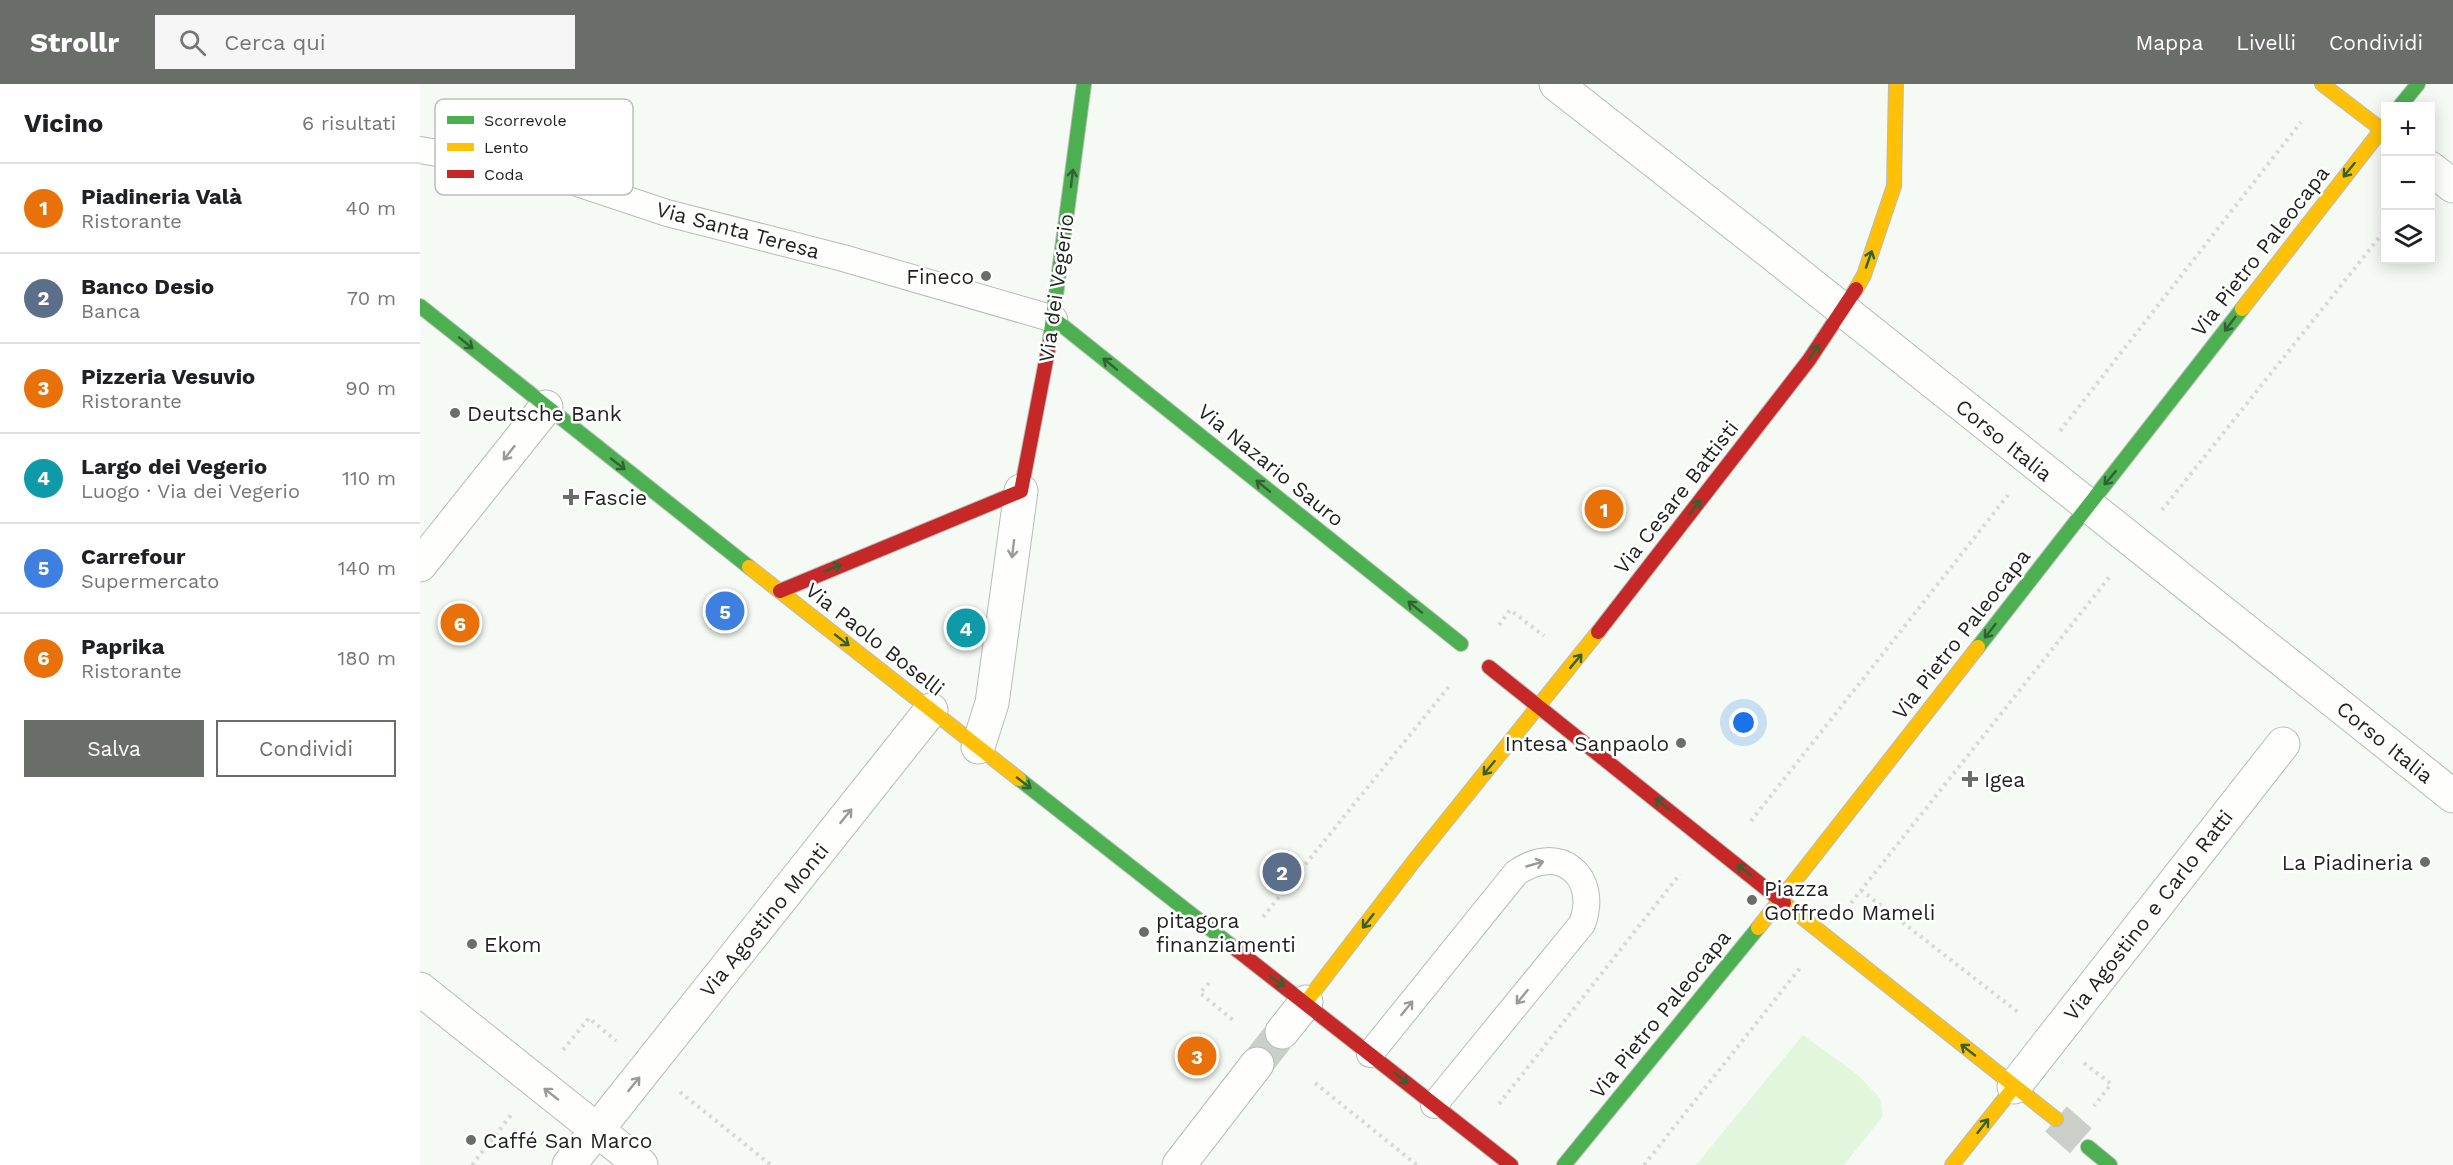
<!DOCTYPE html>
<html lang="it">
<meta charset="utf-8">
<style>
body{margin:0;font-family:"Work Sans",sans-serif;background:#f6f6f6;color:#202124}
.controls{position:absolute;right:18px;top:18px;display:grid;overflow:hidden;border-radius:0px;box-shadow:0 3px 15px #0003}
.controls button{width:54px;height:54px;display:grid;place-items:center;padding:0;border:0;border-bottom:2px solid #e0e0e0;background:#fff;color:#202124;font:30px sans-serif}
.you{position:absolute;left:1324px;top:639px;width:21px;height:21px;margin:-15px;border:4px solid #fff;border-radius:50%;background:#1a73e8;box-shadow:0 0 0 9px #1a73e833}
.badge{display:grid;place-items:center;width:39px;height:39px;border-radius:50%;background:#6a6e69;color:#fff;font-size:20px;font-weight:700}
.pin{position:absolute;translate:-50% -50%;border:3px solid #fff;box-shadow:0 2px 6px #0006}
.list{margin:0;padding:0;list-style:none}
h2{display:flex;justify-content:space-between;align-items:center;height:78px;margin:0;padding:0 24px;font-size:26px}
h2 small{font-size:20px;font-weight:400;color:#757577}
.list li{display:grid;grid-template-columns:39px 1fr auto;gap:18px;align-items:center;box-sizing:border-box;height:90px;padding:0 24px;border-top:2px solid #e0e0e0}
.list b{display:block;font-size:22px;white-space:nowrap}
.list p{margin:0;font-size:20px;white-space:nowrap;color:#757577}
.list em{font-size:20px;font-style:normal;color:#757577}
.actions{display:flex;gap:12px;padding:18px 24px}
.actions a{flex:1;padding:14px 0;border:2px solid #6a6e69;border-radius:0px;text-align:center;font-size:21px;color:#6a6e69}
.actions .main{background:#6a6e69;color:#fff}
.icon{flex:none;width:33px;height:33px;fill:none;stroke:currentColor;stroke-width:2;stroke-linecap:round;stroke-linejoin:round}
.map{position:relative;flex:none;width:2033px;height:1081px;overflow:hidden}
header{display:flex;align-items:center;gap:36px;box-sizing:border-box;height:84px;padding:0 30px;background:#6a6e69;color:#fff}
header strong{font-size:28px}
nav{display:flex;gap:33px;margin-inline-start:auto;font-size:21px}
.search{width:420px;height:54px;background:#f6f6f6;display:flex;align-items:center;gap:15px;box-sizing:border-box;padding:0 21px;border-radius:0px;color:#757577;font-size:22px}
main{display:flex}
aside{flex:1;background:#fff}
.map>svg:first-child{display:block}
.green{fill:#e2f6dd}
.lines{fill:none;stroke-linecap:round;stroke-linejoin:round}
.street-tunnel{stroke:#cacfc9;stroke-width:33;stroke-dasharray:33 16;stroke-linecap:butt}
.secondary-tunnel{stroke:#cacfc9;stroke-width:33;stroke-dasharray:33 16;stroke-linecap:butt}
.lane-casing{stroke:#b8bcb8;stroke-width:28}
.street-casing{stroke:#b8bcb8;stroke-width:35}
.fast-casing{stroke:#b8bcb8;stroke-width:16}
.slow-casing{stroke:#b8bcb8;stroke-width:16}
.jam-casing{stroke:#b8bcb8;stroke-width:16}
.path{stroke:#d8dad8;stroke-width:4;stroke-dasharray:3 4.5;stroke-linecap:butt}
.lane{stroke:#fefefd;stroke-width:26}
.street{stroke:#fefefd;stroke-width:33}
.fast{stroke:#4caf50;stroke-width:14}
.slow{stroke:#ffc107;stroke-width:14}
.jam{stroke:#c62828;stroke-width:14}
.oneway{stroke:#336134}
.oneway2{stroke:#9a9b99}
.poi-dot{fill:#6a6e69;stroke:#fff;stroke-width:2}
.labels{text-anchor:middle;dominant-baseline:central;stroke-width:5;stroke-linejoin:round;paint-order:stroke}
.street-label{font-size:21px;fill:#1f221e;stroke:#fff}
.poi-label{font-size:21px;fill:#1f221e;stroke:#fff;text-anchor:start}
.key{fill:#fff;stroke:#bcbdbc;stroke-width:1.5}
.key-label{font-size:16px;fill:#1f221e}
</style>
<header>
<strong>Strollr</strong>
<div class="search"><svg class="icon" aria-label="search" viewBox="0 0 24 24"><circle cx="10" cy="10" r="6"/><path d="M15 15l6 6"/></svg>Cerca qui</div>
<nav><a>Mappa</a><a>Livelli</a><a>Condividi</a></nav>
</header>
<main>
<aside>
<h2>Vicino<small>6 risultati</small></h2>
<ul class="list">
<li><span class="badge" style="background:#e8710a">1</span><div><b>Piadineria Valà</b><p>Ristorante</p></div><em>40 m</em></li>
<li><span class="badge" style="background:#5c6f8a">2</span><div><b>Banco Desio</b><p>Banca</p></div><em>70 m</em></li>
<li><span class="badge" style="background:#e8710a">3</span><div><b>Pizzeria Vesuvio</b><p>Ristorante</p></div><em>90 m</em></li>
<li><span class="badge" style="background:#0f9aa8">4</span><div><b>Largo dei Vegerio</b><p>Luogo · Via dei Vegerio</p></div><em>110 m</em></li>
<li><span class="badge" style="background:#3f7fe0">5</span><div><b>Carrefour</b><p>Supermercato</p></div><em>140 m</em></li>
<li><span class="badge" style="background:#e8710a">6</span><div><b>Paprika</b><p>Ristorante</p></div><em>180 m</em></li>
</ul>
<div class="actions"><a class="main">Salva</a><a>Condividi</a></div>
</aside>
<div class="map">
<svg width="2033" height="1081" viewBox="0 0 2033 1081">
<rect width="100%" height="100%" fill="#f5faf4"/>
<path class="green" d="M1383,951l55,40 22,23 3,18 -39,49h-148z"/>
<g class="lines">
<path class="street-tunnel" d="M837,980l25,-32"/>
<path class="secondary-tunnel" d="M1636,1035l32,28"/>
<g class="lane-casing">
<path id="lane" d="M0,66l115,19 132,44 176,45 211,61
M950,970l146,-181c43,-31 84,3 66,51l-148,181"/>
</g>
<g class="street-casing">
<path id="street" d="M1136,0l208,163 689,549
M2010,84l23,18
M0,481l126,-158
M558,663l14,-44 29,-212
M0,905l177,141 334,-420
M862,948l24,-30
M1594,1003l269,-343
M149,1081l28,-35 44,35
M759,1081l78,-101"/>
</g>
<g class="fast-casing">
<path id="fast" d="M1980,22l18,-22
M0,222l329,261
M634,235l407,325
M630,256l34,-256
M1558,563l264,-338
M599,695l218,171
M1668,1063l22,18
M1144,1081l194,-237"/>
</g>
<g class="slow-casing">
<path id="slow" d="M1902,0l59,45
M1436,205l8,-14 30,-89 2,-102
M1822,225l144,-185
M329,483l270,212
M1364,819l272,216
M1338,844l220,-281
M886,918l108,-141 184,-229
M1532,1081l62,-78"/>
</g>
<g class="jam-casing">
<path id="jam" d="M360,507l241,-100 29,-151
M1178,548l211,-272 47,-71
M1069,583l295,236
M817,866l274,215"/>
</g>
<path class="path" d="M1640,347l241,-309
M1742,426l224,-281
M1079,541l11,-15 34,26
M1331,737l257,-326
M1441,806l158,123
M1431,819l260,-328
M843,833l188,-233
M789,899l-9,10 33,27
M143,966l26,-32 27,23
M1664,979l27,21 -17,22
M895,999l102,82
M260,1008l91,73
M1079,1020l181,-230
M52,1081l39,-50
M1224,1081l156,-197"/>
<use href="#lane" class="lane"/>
<use href="#street" class="street"/>
<use href="#fast" class="fast"/>
<use href="#slow" class="slow"/>
<use href="#jam" class="jam"/>
</g>
<defs><path id="oneway-shaft" d="M-6 0H5M1.5-3L5.5 0L1.5 3" fill="none" stroke-width="1.6" stroke-linecap="round" stroke-linejoin="round" transform="scale(1.5)"/></defs>
<g class="oneway">
<use href="#oneway-shaft" transform="translate(1929 86) rotate(129)"/>
<use href="#oneway-shaft" transform="translate(652 94) rotate(-83)"/>
<use href="#oneway-shaft" transform="translate(1449 175) rotate(-71)"/>
<use href="#oneway-shaft" transform="translate(1810 240) rotate(127)"/>
<use href="#oneway-shaft" transform="translate(46 259) rotate(39)"/>
<use href="#oneway-shaft" transform="translate(1394 268) rotate(-55)"/>
<use href="#oneway-shaft" transform="translate(690 280) rotate(-141)"/>
<use href="#oneway-shaft" transform="translate(198 380) rotate(38)"/>
<use href="#oneway-shaft" transform="translate(1690 394) rotate(130)"/>
<use href="#oneway-shaft" transform="translate(843 402) rotate(-141)"/>
<use href="#oneway-shaft" transform="translate(1275 423) rotate(-52)"/>
<use href="#oneway-shaft" transform="translate(413 484) rotate(-22)"/>
<use href="#oneway-shaft" transform="translate(995 523) rotate(-141)"/>
<use href="#oneway-shaft" transform="translate(1570 547) rotate(128)"/>
<use href="#oneway-shaft" transform="translate(422 556) rotate(38)"/>
<use href="#oneway-shaft" transform="translate(1156 577) rotate(-50)"/>
<use href="#oneway-shaft" transform="translate(1069 684) rotate(129)"/>
<use href="#oneway-shaft" transform="translate(604 699) rotate(38)"/>
<use href="#oneway-shaft" transform="translate(1242 720) rotate(-141)"/>
<use href="#oneway-shaft" transform="translate(1324 786) rotate(-142)"/>
<use href="#oneway-shaft" transform="translate(948 837) rotate(128)"/>
<use href="#oneway-shaft" transform="translate(857 897) rotate(36)"/>
<use href="#oneway-shaft" transform="translate(1548 966) rotate(-142)"/>
<use href="#oneway-shaft" transform="translate(981 994) rotate(39)"/>
<use href="#oneway-shaft" transform="translate(1563 1042) rotate(-52)"/>
</g>
<g class="oneway2">
<use href="#oneway-shaft" transform="translate(89 369) rotate(128)"/>
<use href="#oneway-shaft" transform="translate(593 465) rotate(97)"/>
<use href="#oneway-shaft" transform="translate(426 732) rotate(-51)"/>
<use href="#oneway-shaft" transform="translate(1115 780) rotate(-16)"/>
<use href="#oneway-shaft" transform="translate(1102 913) rotate(129)"/>
<use href="#oneway-shaft" transform="translate(987 924) rotate(-51)"/>
<use href="#oneway-shaft" transform="translate(214 1000) rotate(-51)"/>
<use href="#oneway-shaft" transform="translate(131 1010) rotate(-142)"/>
</g>
<g class="poi-dot">
<circle cx="566" cy="192" r="6"/>
<circle cx="35" cy="329" r="6"/>
<path d="M148 404h6v6h6v6h-6v6h-6v-6h-6v-6h6z"/>
<circle cx="1261" cy="659" r="6"/>
<path d="M1547 686h6v6h6v6h-6v6h-6v-6h-6v-6h6z"/>
<circle cx="2005" cy="778" r="6"/>
<circle cx="1332" cy="816" r="6"/>
<circle cx="724" cy="848" r="6"/>
<circle cx="52" cy="860" r="6"/>
<circle cx="51" cy="1056" r="6"/>
</g>
<g class="labels">
<g class="street-label">
<text transform="translate(318 146) rotate(15)">Via Santa Teresa</text>
<text transform="translate(1840 167) rotate(-52)">Via Pietro Paleocapa</text>
<text transform="translate(636 204) rotate(-82)">Via dei Vegerio</text>
<text transform="translate(1584 356) rotate(39)">Corso Italia</text>
<text transform="translate(851 381) rotate(39)">Via Nazario Sauro</text>
<text transform="translate(1256 413) rotate(-52)">Via Cesare Battisti</text>
<text transform="translate(1541 550) rotate(-52)">Via Pietro Paleocapa</text>
<text transform="translate(455 555) rotate(38)">Via Paolo Boselli</text>
<text transform="translate(1965 658) rotate(39)">Corso Italia</text>
<text transform="translate(1728 831) rotate(-52)">Via Agostino e Carlo Ratti</text>
<text transform="translate(344 836) rotate(-51)">Via Agostino Monti</text>
<text transform="translate(1240 930) rotate(-51)">Via Pietro Paleocapa</text>
</g>
<g class="poi-label">
<text x="554" y="192" text-anchor="end">Fineco</text>
<text x="47" y="329">Deutsche Bank</text>
<text x="163" y="413">Fascie</text>
<text x="1249" y="659" text-anchor="end">Intesa Sanpaolo</text>
<text x="1564" y="695">Igea</text>
<text x="1993" y="778" text-anchor="end">La Piadineria</text>
<text x="1344" y="804">Piazza<tspan x="1344" dy="24">Goffredo Mameli</tspan></text>
<text x="736" y="836">pitagora<tspan x="736" dy="24">finanziamenti</tspan></text>
<text x="64" y="860">Ekom</text>
<text x="63" y="1056">Caffé San Marco</text>
</g>
</g>
<rect x="15" y="15" width="198" height="96" rx="9" class="key"/>
<rect x="27" y="32" width="27" height="8" fill="#4caf50"/>
<rect x="27" y="59" width="27" height="8" fill="#ffc107"/>
<rect x="27" y="86" width="27" height="8" fill="#c62828"/>
<g class="key-label">
<text x="64" y="42">Scorrevole</text>
<text x="64" y="69">Lento</text>
<text x="64" y="96">Coda</text>
</g>
</svg>
<div class="controls">
<button>+</button>
<button>−</button>
<button><svg class="icon" aria-label="layers" viewBox="0 0 24 24"><path d="M12 4l9 5-9 5-9-5zM3 14l9 5 9-5"/></svg></button>
</div>
<div class="you"></div>
<div class="pin badge" style="left:1184px;top:425px;background:#e8710a">1</div>
<div class="pin badge" style="left:862px;top:788px;background:#5c6f8a">2</div>
<div class="pin badge" style="left:777px;top:972px;background:#e8710a">3</div>
<div class="pin badge" style="left:546px;top:544px;background:#0f9aa8">4</div>
<div class="pin badge" style="left:305px;top:527px;background:#3f7fe0">5</div>
<div class="pin badge" style="left:40px;top:539px;background:#e8710a">6</div>
</div>
</main>
